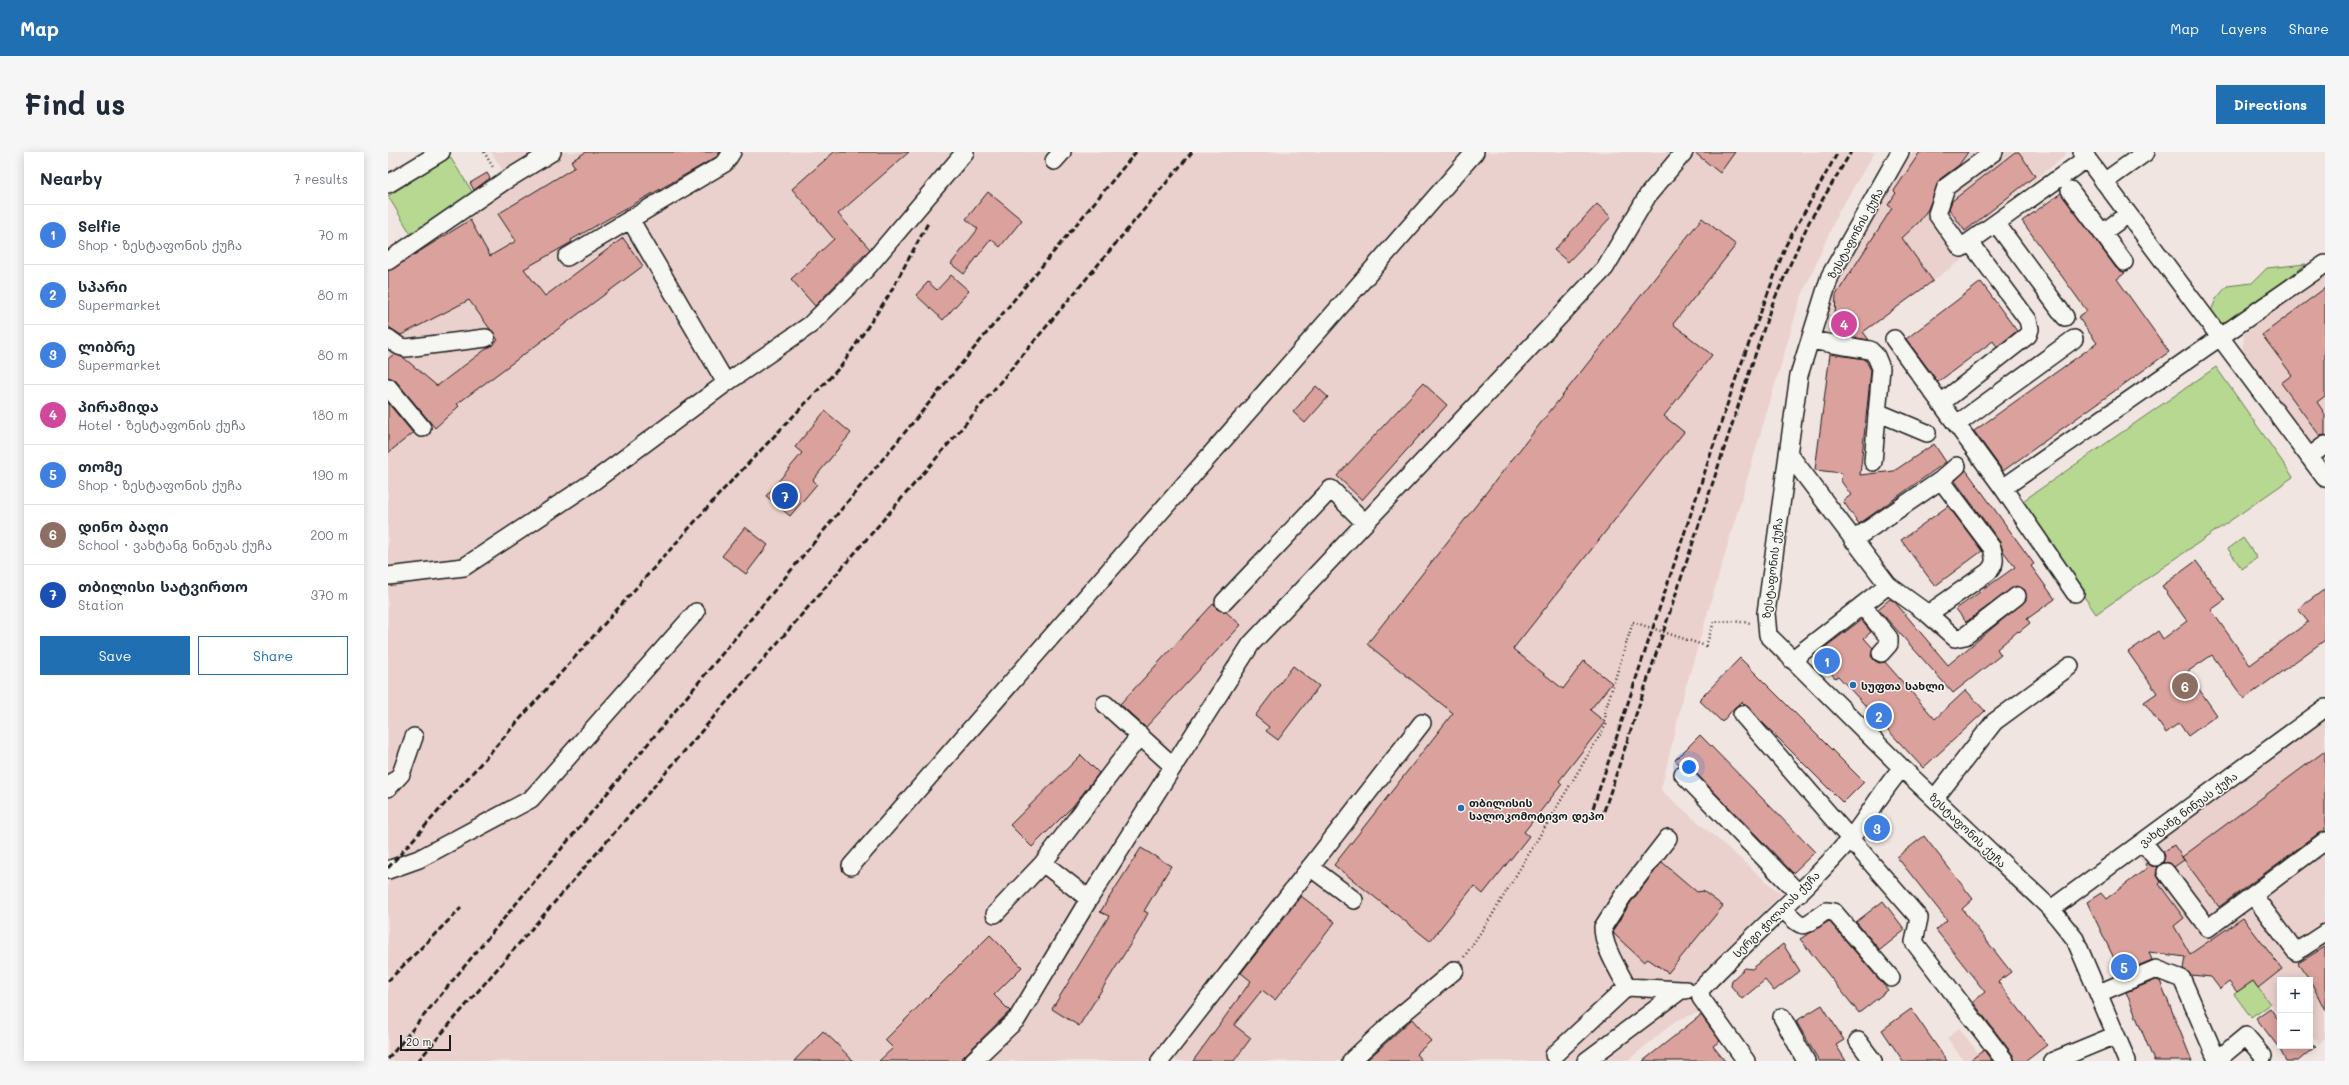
<!DOCTYPE html>
<meta charset="utf-8">
<style>
body{margin:0;font-family:Mali,"Noto Sans Georgian",sans-serif;background:#f6f6f7;color:#1f2937}
.controls{position:absolute;right:12px;bottom:12px;display:grid;overflow:hidden;border-radius:0px;box-shadow:0 2px 10px #0003}
.controls button{width:36px;height:36px;display:grid;place-items:center;padding:0;border:0;border-bottom:1px solid #e0e1e3;background:#fff;color:#1f2937;font:20px sans-serif}
.scale{position:absolute;left:12px;bottom:10px;width:51px;box-sizing:border-box;padding-left:4px;border:2px solid #1c1c1c;border-top:0;font-size:11px;line-height:14px;white-space:nowrap;color:#1c1c1c;-webkit-text-stroke:3px #f6f6f2;paint-order:stroke}
.you{position:absolute;left:1301px;top:615px;width:14px;height:14px;margin:-10px;border:3px solid #fff;border-radius:50%;background:#1a73e8;box-shadow:0 0 0 6px #1a73e833}
.badge{display:grid;place-items:center;width:26px;height:26px;border-radius:50%;background:#1f6fb2;color:#fff;font-size:13px;font-weight:700}
.pin{position:absolute;translate:-50% -50%;border:2px solid #fff;box-shadow:0 1px 4px #0006}
.list{margin:0;padding:0;list-style:none}
h2{display:flex;justify-content:space-between;align-items:center;height:52px;margin:0;padding:0 16px;font-size:17px}
h2 small{font-size:13px;font-weight:400;color:#747a83}
.list li{display:grid;grid-template-columns:26px 1fr auto;gap:12px;align-items:center;box-sizing:border-box;height:60px;padding:0 16px;border-top:1px solid #e0e1e3}
.list b{display:block;font-size:15px;white-space:nowrap}
.list p{margin:0;font-size:13px;white-space:nowrap;color:#747a83}
.list em{font-size:13px;font-style:normal;color:#747a83}
.actions{display:flex;gap:8px;padding:12px 16px}
.actions a{flex:1;padding:9px 0;border:1px solid #1f6fb2;border-radius:0px;text-align:center;font-size:14px;color:#1f6fb2}
.actions .main{background:#1f6fb2;color:#fff}
.map{position:relative;flex:none;width:1937px;height:909px;overflow:hidden;border-radius:0px}
header{display:flex;align-items:center;gap:24px;box-sizing:border-box;height:56px;padding:0 20px;background:#1f6fb2;color:#fff}
header strong{font-size:19px}
nav{display:flex;gap:22px;margin-inline-start:auto;font-size:14px}
.intro{display:flex;align-items:center;justify-content:space-between;box-sizing:border-box;height:96px;padding:0 24px}
h1{margin:0;font-size:28px}
.button{padding:10px 18px;border-radius:0px;background:#1f6fb2;color:#fff;font-size:14px;font-weight:700}
main{display:flex;gap:24px;padding:0 24px}
aside{flex:1;background:#fff;border-radius:0px;box-shadow:0 2px 10px #0003}
.map>svg:first-child{display:block}
.built{fill:#ead1cd}
.green{fill:#b6d891;stroke:#697a56}
.building{fill:#dba19d;stroke:#1c1c1c}
.lines{fill:none;stroke-linecap:round;stroke-linejoin:round}
.minor-casing{stroke:#1c1c1c;stroke-width:20}
.path{stroke:#1c1c1c;stroke-width:2.5;stroke-dasharray:1 3;stroke-linecap:butt}
.minor{stroke:#f6f6f2;stroke-width:17}
.rail{stroke:#1c1c1c;stroke-width:3;stroke-dasharray:6 3;stroke-linecap:butt}
.path-bridge{stroke:#1c1c1c;stroke-width:2.5;stroke-dasharray:1 3;stroke-linecap:butt}
.poi-dot{fill:#1f6fb2;stroke:#f6f6f2;stroke-width:1.5}
.labels{text-anchor:middle;dominant-baseline:central;stroke-width:3;stroke-linejoin:round;paint-order:stroke}
.street-label{font-size:11px;fill:#1c1c1c;stroke:#f6f6f2}
.poi-label{font-size:11px;font-weight:bold;fill:#1c1c1c;stroke:#f6f6f2;text-anchor:start}
</style>
<header>
<strong>Map</strong>
<nav><a>Map</a><a>Layers</a><a>Share</a></nav>
</header>
<div class="intro"><h1>Find us</h1><a class="button">Directions</a></div>
<main>
<aside>
<h2>Nearby<small>7 results</small></h2>
<ul class="list">
<li><span class="badge" style="background:#3f7fe0">1</span><div><b>Selfie</b><p>Shop · ზესტაფონის ქუჩა</p></div><em>70 m</em></li>
<li><span class="badge" style="background:#3f7fe0">2</span><div><b>სპარი</b><p>Supermarket</p></div><em>80 m</em></li>
<li><span class="badge" style="background:#3f7fe0">3</span><div><b>ლიბრე</b><p>Supermarket</p></div><em>80 m</em></li>
<li><span class="badge" style="background:#d1479c">4</span><div><b>პირამიდა</b><p>Hotel · ზესტაფონის ქუჩა</p></div><em>180 m</em></li>
<li><span class="badge" style="background:#3f7fe0">5</span><div><b>თომე</b><p>Shop · ზესტაფონის ქუჩა</p></div><em>190 m</em></li>
<li><span class="badge" style="background:#8d6e63">6</span><div><b>დინო ბაღი</b><p>School · ვახტანგ ნინუას ქუჩა</p></div><em>200 m</em></li>
<li><span class="badge" style="background:#1a4fb4">7</span><div><b>თბილისი სატვირთო</b><p>Station</p></div><em>370 m</em></li>
</ul>
<div class="actions"><a class="main">Save</a><a>Share</a></div>
</aside>
<div class="map">
<svg width="1937" height="909" viewBox="0 0 1937 909">
<rect width="100%" height="100%" fill="#f1e5e1"/>
<filter id="ink" filterUnits="userSpaceOnUse"><feTurbulence type="fractalNoise" baseFrequency=".025" numOctaves="2"/><feDisplacementMap in="SourceGraphic" scale="8" xChannelSelector="R" yChannelSelector="G"/><feConvolveMatrix kernelMatrix="1 2 1 2 8 2 1 2 1" color-interpolation-filters="sRGB"/></filter>
<g filter="url(#ink)">
<path class="built" d="M103,0h1384l-37,61 -38,87 -116,393 -23,97 120,104 -80,84 2,33 -26,9 -50,41h-1239v-803l119,-81z
M1524,0h154l-3,6 -84,64 12,16 -126,93 5,9 -46,-2 8,-48z
M1937,119v192l-2,1 -81,-109 2,-21z
M1937,565v322l-6,5 -9,-11v-53h-30v36l-42,-53 -46,-5 -18,-32 10,-8 -46,-62z
M1571,876l20,26 -10,7h-5l-17,-23z"/>
<path class="green" d="M62,5l25,39 -63,40 -24,-40z
M1918,112l-82,65 -13,-18 5,-12 11,-13 25,-3 15,-15z
M1828,215l77,110 -197,137 -76,-111z
M1855,386l14,20 -15,11 -14,-20z
M1865,829l17,23 -19,13 -17,-23z"/>
<path class="building" d="M198,0h134l-2,4 -147,84 1,2 -48,27 21,27 78,-58 20,28 -186,138 2,2 -24,22 -39,-47 -8,-4v-18l6,-5 10,4 33,28 61,-46 -29,-40 -68,35 -11,-7 -2,-3v-54l82,-51 20,36 26,-15 -18,-27 77,-47 -4,-6z
M446,0h75l-71,62 32,35 -55,57 -24,-27 43,-40 -42,-50z
M1306,0h41l-15,21z
M1532,0h48l-9,13 -19,14 -12,30 -9,13 -17,16 31,43 -70,51 6,8 -35,-6 2,-39 56,-87 -4,-3 8,-12 -2,-2z
M1627,0h4l16,24 -70,55 -16,-22 3,-8z
M99,21l3,5 -16,12 -4,-7z
M600,40l34,28 -22,27 -9,-8 -27,35 -13,-10 27,-35 -12,-10z
M1673,41l55,75 9,5 -8,6 52,73 -166,119 -29,-40 123,-88 -19,-26 9,-6 -65,-90z
M1209,52l14,13 -43,45 -14,-12z
M1314,66l34,27 -63,79 39,31 -48,61 20,16 -171,217 50,40 21,-28 28,22 -22,27 15,12 -46,59 3,3 -38,48 5,4 -46,58 -9,-8 -44,55 -96,-76 119,-152 -86,-69z
M563,123l18,16 -26,29 -27,-25 12,-13 9,8z
M1593,130l36,49 -20,16 -4,-6 -55,41 -32,-43z
M1937,136v108l-8,6 8,12v21l-5,1 -39,-53 11,-8 -30,-40z
M1442,202l35,5 6,11 -11,105 34,-4 40,-27 12,18 -87,62 -16,-23 8,-6 -10,-14 1,-8 -27,-3z
M1035,231l24,22 -85,95 -25,-24z
M928,234l12,11 -23,26 -12,-11z
M0,251l25,30 -25,20z
M437,259l26,22 -38,47 4,4 -27,32 -24,-20 36,-43 -7,-6z
M1578,318l68,94 -3,2 24,33 -28,20 3,4 -11,9 -1,-1 -21,18 4,6 -48,38 -75,-84 12,-10 4,2 54,64 78,-65 -1,-10 -9,-4 -50,36 -10,-13 59,-42 -12,-16 -3,-9 -45,-61z
M1560,354l34,45 -47,35 -34,-46z
M357,375l23,18 -22,29 -24,-18z
M1808,409l29,39 -14,10 39,55 58,-43 -10,-13 27,-20v51l-81,59 -32,-44 -25,17 30,43 -29,21 -9,-13 -13,10 -22,-31 13,-9 -29,-41 30,-21 5,8 24,-18 -25,-35z
M826,451l3,6 9,3 15,13 -95,102 -2,-1 -24,-22z
M1473,468l10,12 -7,6 9,10 -2,8 3,4 5,3 6,-1 50,57 31,-29 19,21 -62,57 -85,-92 -3,2 -19,-24z
M1352,506l124,124 -21,21 -101,-101 -7,5 -13,15 -23,-22z
M905,514l26,20 -41,54 -12,-9 3,-4 -14,-11z
M1312,583l115,117 -22,21 -103,-106 -5,-3 -5,1 -5,-5z
M1937,599v80l-6,2 -100,74 -37,-50z
M693,603l18,18 -26,33 -41,41 -22,-22z
M1495,665l7,12 -15,9 -5,-9 5,-7z
M1536,684l49,63 -11,10 49,63 -13,10 49,63 -21,16h-11l-2,-6 -40,-53 12,-10 -49,-62 11,-10 -50,-63z
M1786,693l10,15 -10,7 -4,-4h-7l2,-7 -2,-4z
M753,696l30,18 -27,45 4,2 -10,19 -59,94 -27,-17 57,-93 -9,-4z
M1274,710l35,30 6,-1 20,15 -55,67 -20,-14 -4,3 -30,-28 -1,-4 18,-28z
M1759,711l5,3h6l-2,8 5,8 -2,2 25,34 -10,8 16,28 53,-36 39,51 -24,19 -5,-7 -16,11 -8,-10 -9,7 -9,-12 -20,-2 -8,-6 2,-12 -36,-5 3,8 -31,13 -34,-71 14,-9 5,6 41,-31 -2,-4z
M913,744l34,26 -60,78 -13,-10 -28,35 17,13 -17,23h-41l58,-80 -10,-8z
M1495,749l22,29 -25,20 -24,-28z
M1441,769l59,69 -29,23 -59,-74z
M602,783l32,32 -28,28 16,16 -51,50h-80l14,-13 -8,-8z
M1395,792l17,27 -26,20 -9,-11 -23,19 -11,-13 1,-6 13,-12 7,1z
M1937,795v63l-15,-30 -12,-17z
M1768,828l4,1 32,80h-38l-28,-69z
M1434,853l22,35 -8,5 10,16h-27l-23,-40z
M1882,856l10,14v24h36l-18,15h-12l-7,-13 -23,-30z
M1523,857l36,52h-44l-21,-31z
M1313,863l19,26 -7,5 12,15h-82z
M1024,867l19,22 -15,13 6,7h-56z
M435,879l12,11 18,19h-59z
M1596,898l8,11h-23z"/>
<g class="lines">
<g class="minor-casing">
<path id="minor" d="M1512,0l-70,124 -31,99 -33,238 2,22 134,133 149,141 24,30 52,122
M1606,0l-48,35 -9,27 24,34 126,-90
M1694,0l243,326
M666,9l8,-9
M1716,30l42,-30
M0,32l53,-32
M1682,38l54,72
M242,67l96,164
M1608,71l69,94
M1714,81l26,-19
M179,105l158,-94 7,-11
M0,109l115,-79 49,-30
M0,186l11,8 7,2 80,-10
M1506,187l109,149 72,105
M1422,188l60,10 6,6 5,12 -8,94
M0,235l34,41
M1553,251l87,-68 2,-6 -2,-9 -58,-78
M1489,260l50,21
M1569,272l117,-85
M1400,301l100,132 -96,75
M1921,305l16,-12
M1615,336l322,-224
M1465,388l88,-60 16,-14
M0,424l76,-9 130,-86 132,-98 84,-58 56,-56 99,-117
M1500,433l40,29 27,24 10,-2 52,-40
M836,450l107,-113 34,34
M1474,453l27,33v6l-8,9
M1540,462l60,-42c8,-8 7,-13 4,-24l-51,-68
M717,552l68,62
M1354,562l177,204 -5,24 91,119
M1295,622l116,120
M0,636l13,-14 13,-37
M1547,646l59,-76 76,-56
M1937,689l-72,54 43,57 29,-19
M1755,690l12,15
M655,711l46,36
M463,714l624,-714
M922,715l44,33
M0,718l31,-11 112,-60 165,-187
M1778,720l42,56 45,-33
M1395,757c23,23 19,18 43,2l8,1 57,66
M1663,757l274,-201
M607,762l48,-51 97,-128
M1239,835c-9,-18 -24,-40 -24,-60l20,-31 45,-58
M1711,841l57,-24 26,10 35,81 29,-24 17,20
M1394,865l24,44
M1470,889l15,20
M1166,903l73,-68 54,3
M585,909l44,-42 72,-120 162,-255 354,-376 43,-73 36,-43
M772,909l262,-338
M963,909l44,-41 60,-50
M1198,909l95,-71h5
M1358,909l-45,-63 -1,-8c48,-52 104,-97 150,-151 19,-23 32,-49 52,-71
M1665,909l63,-26"/>
</g>
<path class="path" d="M96,0l10,17
M1318,494l8,-24 17,-1 20,2
M1076,805l27,-40 115,-192 -1,-14 28,-89"/>
<use href="#minor" class="minor"/>
<path class="rail" d="M1205,656l143,-430 50,-133 52,-93
M1216,659l167,-504 38,-85 42,-70
M0,716l334,-377 120,-126 47,-70 39,-72
M0,829l73,-73
M0,907l748,-907
M30,909l533,-620 241,-289"/>
<path class="path-bridge" d="M1245,470l73,24"/>
</g>
</g>
<g class="poi-dot">
<circle cx="1465" cy="533" r="4"/>
<circle cx="1073" cy="656" r="4"/>
</g>
<g class="labels">
<g class="street-label">
<text transform="translate(1467 81) rotate(-61)">ზესტაფონის ქუჩა</text>
<text transform="translate(1384 416) rotate(-83)">ზესტაფონის ქუჩა</text>
<text transform="translate(1800 657) rotate(-36)">ვახტანგ ნინუას ქუჩა</text>
<text transform="translate(1580 678) rotate(44)">ზესტაფონის ქუჩა</text>
<text transform="translate(1388 762) rotate(-45)">სერგი ჭილაიას ქუჩა</text>
</g>
<g class="poi-label">
<text x="1473" y="533">სუფთა სახლი</text>
<text x="1081" y="650">თბილისის<tspan x="1081" dy="13">სალოკომოტივო დეპო</tspan></text>
</g>
</g>
</svg>
<div class="controls">
<button>+</button>
<button>−</button>
</div>
<div class="scale">20 m</div>
<div class="you"></div>
<div class="pin badge" style="left:1439px;top:509px;background:#3f7fe0">1</div>
<div class="pin badge" style="left:1491px;top:564px;background:#3f7fe0">2</div>
<div class="pin badge" style="left:1489px;top:676px;background:#3f7fe0">3</div>
<div class="pin badge" style="left:1456px;top:172px;background:#d1479c">4</div>
<div class="pin badge" style="left:1736px;top:815px;background:#3f7fe0">5</div>
<div class="pin badge" style="left:1797px;top:534px;background:#8d6e63">6</div>
<div class="pin badge" style="left:397px;top:344px;background:#1a4fb4">7</div>
</div>
</main>
